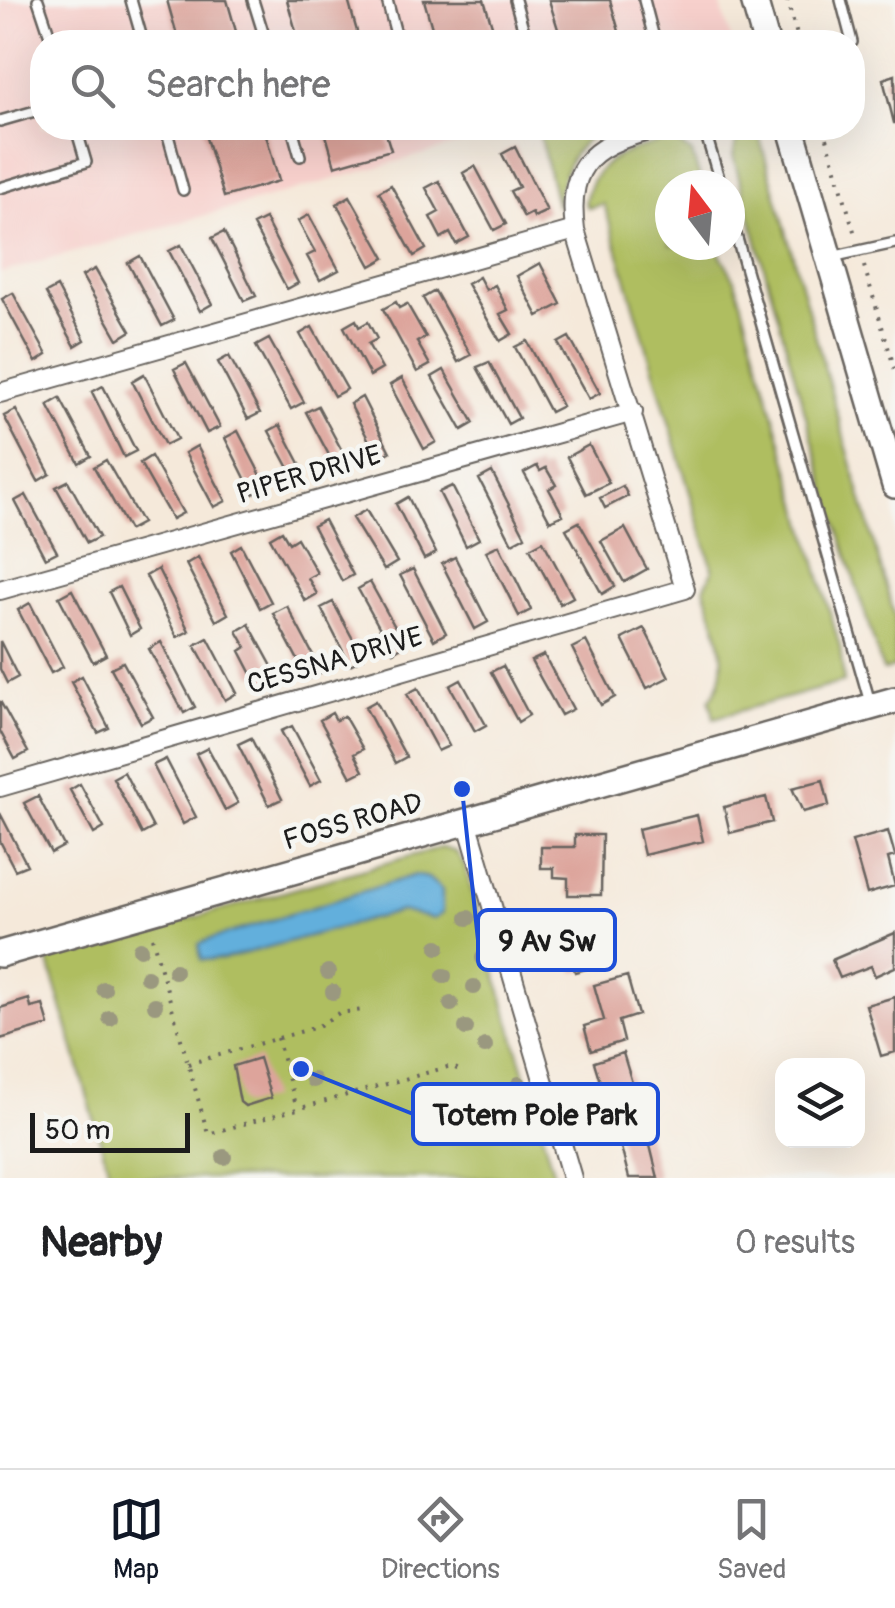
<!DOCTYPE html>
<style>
body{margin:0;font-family:Pangolin,sans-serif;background:#f2f2f2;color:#202124}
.controls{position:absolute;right:30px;bottom:30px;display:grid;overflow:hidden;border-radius:20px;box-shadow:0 10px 40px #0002}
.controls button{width:90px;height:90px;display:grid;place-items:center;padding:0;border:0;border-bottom:2px solid #e0e0e0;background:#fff;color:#202124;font:50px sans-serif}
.compass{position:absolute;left:655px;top:170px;width:90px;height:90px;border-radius:50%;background:#fff;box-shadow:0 10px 40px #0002;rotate:344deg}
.scale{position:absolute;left:30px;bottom:25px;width:160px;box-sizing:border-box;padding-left:10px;border:5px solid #1c1c1c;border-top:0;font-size:28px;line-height:35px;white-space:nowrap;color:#1c1c1c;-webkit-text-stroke:8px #f6f6f2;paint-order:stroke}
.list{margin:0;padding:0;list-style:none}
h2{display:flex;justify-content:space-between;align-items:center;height:130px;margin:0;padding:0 40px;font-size:42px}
h2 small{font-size:32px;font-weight:400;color:#757577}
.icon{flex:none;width:55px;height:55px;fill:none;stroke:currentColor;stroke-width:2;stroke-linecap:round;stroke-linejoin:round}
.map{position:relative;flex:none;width:895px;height:1178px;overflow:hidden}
.search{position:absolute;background:#fff;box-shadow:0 10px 40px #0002;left:30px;right:30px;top:30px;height:110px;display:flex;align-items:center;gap:25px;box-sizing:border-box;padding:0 35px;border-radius:40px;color:#757577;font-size:38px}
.sheet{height:290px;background:#fff}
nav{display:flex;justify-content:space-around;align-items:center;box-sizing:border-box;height:140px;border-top:2px solid #e0e0e0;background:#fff;font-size:28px;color:#757577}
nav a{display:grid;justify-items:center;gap:5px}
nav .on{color:#111827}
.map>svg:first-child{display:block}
.built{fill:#f7d0cc}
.green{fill:#afbe60;stroke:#666d3e;stroke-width:2.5}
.water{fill:#62afdc;stroke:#3f667c;stroke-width:2.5}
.building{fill:#dda49b}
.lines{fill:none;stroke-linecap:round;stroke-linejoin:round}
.lane-casing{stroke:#68645e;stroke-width:14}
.street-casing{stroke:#68645e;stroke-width:22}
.secondary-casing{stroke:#68645e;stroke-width:30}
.path{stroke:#68645e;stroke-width:4;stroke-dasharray:2.5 8;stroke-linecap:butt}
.lane{stroke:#fff;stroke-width:9}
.street{stroke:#fff;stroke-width:18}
.secondary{stroke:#fff;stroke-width:25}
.tree{fill:#9a987f}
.labels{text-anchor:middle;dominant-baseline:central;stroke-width:9;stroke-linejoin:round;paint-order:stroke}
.street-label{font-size:28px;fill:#1c1c1c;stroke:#f6f6f2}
.leader{fill:none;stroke:#1d4ed8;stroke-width:4}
.callout-dot{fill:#1d4ed8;stroke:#f6f6f2;stroke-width:4}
.callout{fill:#f6f6f2;stroke:#1d4ed8;stroke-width:4}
.callout-label{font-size:30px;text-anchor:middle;font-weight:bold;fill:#1c1c1c}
</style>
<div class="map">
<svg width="895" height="1178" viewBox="0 0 895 1178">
<rect width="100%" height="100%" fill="#f6f6f2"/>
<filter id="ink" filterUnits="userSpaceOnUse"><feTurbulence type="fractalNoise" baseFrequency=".01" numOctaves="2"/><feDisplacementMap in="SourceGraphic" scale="20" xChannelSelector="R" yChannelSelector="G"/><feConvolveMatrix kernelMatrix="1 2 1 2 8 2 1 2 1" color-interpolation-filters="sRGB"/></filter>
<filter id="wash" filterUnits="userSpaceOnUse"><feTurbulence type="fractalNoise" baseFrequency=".0048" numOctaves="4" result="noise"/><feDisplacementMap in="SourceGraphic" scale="40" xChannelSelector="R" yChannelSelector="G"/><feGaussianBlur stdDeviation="2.25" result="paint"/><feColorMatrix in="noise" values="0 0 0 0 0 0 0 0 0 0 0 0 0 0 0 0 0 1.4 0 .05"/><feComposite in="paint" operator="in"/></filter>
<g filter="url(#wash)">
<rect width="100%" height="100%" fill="#f5e9da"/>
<path class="built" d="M0,0h719l13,42h-690v86h474l-516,145z"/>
<path class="green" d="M538,128h70c-34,11 -48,46 -51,79z
M739,128h18l138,490v49l-12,4 -53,-169 -97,-346z
M672,139l20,14 10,32h-32v60h45l20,35 105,367 4,35 -130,36 -4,-18c26,-34 5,-75 -6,-112l9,-18 -109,-366 -16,4 -3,-6c10,-48 46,-51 87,-63z
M442,847l14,5 8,12 91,314h-444l-63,-219z"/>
<path class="water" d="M415,875l13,3 14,12v23l-8,6 -33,-8 -177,48 -23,1 -2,-16 9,-4z"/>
<g id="blocks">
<path class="building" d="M167,0h60l12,42h-60z
M287,0h61l12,42h-61z
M424,0h60l13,42h-61z
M549,0h61l12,42h-60z
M895,75v48h-1l-11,-44z
M203,128h61l15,53 -55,16z
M324,128h60l7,22 -56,16z
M515,147l32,64 -13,6 -2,-4 -8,4 -14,-26 9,-4 -17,-33z
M475,166l31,58 -12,6 -31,-57z
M439,181l30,56 -13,7 -6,-11 -9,5 -11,-21 9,-5 -13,-24z
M391,185l35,64 -12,7 -35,-64z
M350,196l35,62 -14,8 -34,-62z
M309,215l30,55 -19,10 -13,-24 8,-4 -17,-31z
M265,219l33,64 -11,6 -34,-64z
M224,232l32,64 -12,5 -32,-63z
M181,245l31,59 -12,7 -31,-60z
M140,256l34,64 -12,6 -34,-63z
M540,263l21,41 -23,12 -21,-40z
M95,269l36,62 -13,8 -36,-63z
M479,277l7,13 9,-5 13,25 -8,4 12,20 -12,7 -33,-57z
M57,287l28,53 -10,6 -29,-53z
M435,291l36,64 -13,7 -35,-64z
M13,293l34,62 -11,7 -34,-63z
M396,302l3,6 8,-4 19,33 -9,5 13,23 -13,7 -34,-63z
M356,320l3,7 9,-5 9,17 -9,5 14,25 -12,7 -26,-49z
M312,327l35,62 -13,7 -34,-62z
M569,337l31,56 -11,6 -31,-56z
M269,339l35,63 -13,7 -35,-63z
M527,341l35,65 -12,6 -35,-65z
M229,356l31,57 -12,6 -30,-57z
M489,362l30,56 -11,6 -31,-57z
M186,363l34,64 -13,6 -33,-64z
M444,370l30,53 -12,7 -30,-53z
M144,374l33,65 -12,6 -33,-64z
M402,378l34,64 -12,7 -34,-64z
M103,386l33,65 -12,6 -32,-65z
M362,397l28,55 -12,6 -28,-54z
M60,398l31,58 -12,7 -31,-58z
M318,406l30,56 -12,6 -30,-56z
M16,410l34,64 -12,7 -34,-65z
M280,425l25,48 -10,6 -26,-48z
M238,431l29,56 -14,7 -28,-56z
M589,445l20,38 -23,11 -19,-37z
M197,446l29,55 -12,6 -29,-54z
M151,456l32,57 -11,6 -32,-56z
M106,460l36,63 -13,7 -35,-63z
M537,466l3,5 6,-3 10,17 -7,4 14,26 -13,6 -26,-48z
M492,472l33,64 -13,7 -33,-64z
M68,481l31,56 -12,6 -31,-56z
M452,486l27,53 -13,7 -27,-54z
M623,486l5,10 -23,12 -5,-10z
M26,495l31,57 -12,6 -30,-57z
M408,497l28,56 -12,6 -28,-55z
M366,510l31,52 -13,8 -32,-52z
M324,520l29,55 -11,6 -29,-55z
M579,522l36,64 -13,8 -36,-65z
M625,528l22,41 -23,13 -23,-41z
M282,531l7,12 8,-5 20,35 -9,5 9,16 -12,7 -35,-63z
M543,541l30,56 -13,7 -30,-56z
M241,545l30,57 -11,6 -29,-57z
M499,545l32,65 -12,6 -33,-65z
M198,557l30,57 -12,7 -30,-57z
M455,557l33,65 -13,7 -33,-65z
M158,569l31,62 -12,6 -31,-61z
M413,569l33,64 -12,7 -34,-65z
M370,582l35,63 -12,7 -35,-63z
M119,587l21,42 -10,6 -21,-43z
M72,590l34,65 -13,7 -34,-65z
M333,602l30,56 -13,7 -29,-57z
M30,603l33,64 -12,6 -33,-63z
M287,606l35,66 -14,7 -35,-66z
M249,624l31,57 -12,6 -8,-15 -7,4 -13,-25 6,-4 -9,-16z
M644,628l25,49 -22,11 -25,-49z
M208,638l29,55 -12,7 -30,-55z
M0,641l18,36 -11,6 -7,-14z
M586,641l29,56 -14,8 -29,-57z
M161,642l34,65 -11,6 -35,-64z
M544,655l29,54 -12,6 -30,-54z
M123,662l30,55 -12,6 -30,-55z
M503,666l26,49 -11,7 -27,-50z
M82,676l27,52 -11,5 -27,-51z
M461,680l25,45 -11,6 -25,-45z
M418,688l31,58 -11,5 -31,-57z
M0,701l28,51 -13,7 -15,-28z
M376,701l30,56 -11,6 -30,-56z
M332,713l4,7 8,-4 19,33 -9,5 9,17 -12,6 -31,-57z
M292,726l29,54 -11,6 -29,-55z
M251,738l31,61 -13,6 -31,-61z
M208,748l30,55 -13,7 -29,-56z
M166,759l30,58 -13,7 -30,-59z
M124,772l29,56 -11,6 -29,-56z
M823,780l6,25 -26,7 -11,-24z
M80,784l24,44 -10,6 -24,-44z
M38,796l26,50 -13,7 -27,-50z
M766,797l6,25 -42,11 -6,-26z
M0,813l27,52 -12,5 -15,-29z
M697,815l6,26 -59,14 -6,-26z
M888,831l7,25 -7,2 7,28 -28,8 -15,-53z
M575,835h27l-1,60h-33v-17l-14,-1v-9h-13v-21h34z
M584,918l13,48 -22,6 -3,-10 -6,1 -10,-37z
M895,933v34l-20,9 -4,-10 -31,12 -8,-18z
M627,976l11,39 -19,6 5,20 -33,10 -7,-25 20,-6 -10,-35z
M895,997v55l-14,4 -15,-51z
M29,999l2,9 12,-3 6,20 -49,14v-31z
M623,1053l16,53 -29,8 -16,-52z
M259,1058l12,40 -26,8 -5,-4 -7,-36z
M644,1121l14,57h-29l-13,-50z"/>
</g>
</g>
<g filter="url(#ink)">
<use href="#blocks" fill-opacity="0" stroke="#68645e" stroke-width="2.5"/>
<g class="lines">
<g class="lane-casing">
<path id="lane" d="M38,0l14,42
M131,0l12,42
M253,0l13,42
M387,0l11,42
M515,0l12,42
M644,0l11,42
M841,0l11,42
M0,121l42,-12
M166,128l17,62
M292,128l8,28
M422,128l1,3
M704,128l17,57
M0,188l86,-26 -10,-34
M730,214l141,492
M831,257l64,-14"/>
</g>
<g class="street-casing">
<path id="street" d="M0,393l575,-163
M0,590l633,-178
M0,787l685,-198 -110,-359c-9,-71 23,-87 85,-102
M467,821l105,357"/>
</g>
<g class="secondary-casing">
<path id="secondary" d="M754,0l12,42
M791,128l104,357
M0,954l895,-254"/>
</g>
<path class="path" d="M787,0l12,42
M824,128l32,110
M864,266l31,104
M152,937l56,197 243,-68 12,6
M277,1038l20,70
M188,1064l129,-37 22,-14 25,-3"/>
<use href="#lane" class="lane"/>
<use href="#street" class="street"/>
<use href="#secondary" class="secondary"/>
</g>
<g class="tree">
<circle cx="468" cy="918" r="8"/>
<circle cx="438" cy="947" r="8"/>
<circle cx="140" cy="949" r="8"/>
<circle cx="483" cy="958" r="8"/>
<circle cx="175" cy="971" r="8"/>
<circle cx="328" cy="972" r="8"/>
<circle cx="444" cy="976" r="8"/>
<circle cx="147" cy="977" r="8"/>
<circle cx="474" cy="987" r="8"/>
<circle cx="104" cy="989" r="8"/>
<circle cx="333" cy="992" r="8"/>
<circle cx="451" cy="1004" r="8"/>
<circle cx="155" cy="1005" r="8"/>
<circle cx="110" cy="1018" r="8"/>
<circle cx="466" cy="1028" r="8"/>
<circle cx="485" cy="1046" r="8"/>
<circle cx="313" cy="1080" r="8"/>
<circle cx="519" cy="1084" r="8"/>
<circle cx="224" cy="1157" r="8"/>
</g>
</g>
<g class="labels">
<g class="street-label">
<text transform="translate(309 475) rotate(-16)">PIPER DRIVE</text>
<text transform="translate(335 661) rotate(-16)">CESSNA DRIVE</text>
<text transform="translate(353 822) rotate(-16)">FOSS ROAD</text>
</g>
</g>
<path class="leader" d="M462 789L478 940M301 1069L413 1114"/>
<g class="callout-dot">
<circle cx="462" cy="789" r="10"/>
<circle cx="301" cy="1069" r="10"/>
</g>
<g class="callout">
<rect x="478" y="910" width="137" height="60" rx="10"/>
<rect x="413" y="1084" width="245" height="60" rx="10"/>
</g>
<g class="callout-label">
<text x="547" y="951">9 Av Sw</text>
<text x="535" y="1125">Totem Pole Park</text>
</g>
</svg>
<div class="controls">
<button><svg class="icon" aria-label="layers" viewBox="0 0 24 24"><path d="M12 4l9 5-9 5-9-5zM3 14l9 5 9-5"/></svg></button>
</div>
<svg class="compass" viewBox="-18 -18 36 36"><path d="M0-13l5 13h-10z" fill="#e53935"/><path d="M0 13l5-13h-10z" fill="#757577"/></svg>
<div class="scale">50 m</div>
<div class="search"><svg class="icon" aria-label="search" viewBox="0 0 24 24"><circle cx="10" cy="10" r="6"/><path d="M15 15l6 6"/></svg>Search here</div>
</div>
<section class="sheet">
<h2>Nearby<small>0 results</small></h2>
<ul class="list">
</ul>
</section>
<nav>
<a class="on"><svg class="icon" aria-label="map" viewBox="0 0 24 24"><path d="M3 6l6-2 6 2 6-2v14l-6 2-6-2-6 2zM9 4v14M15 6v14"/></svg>Map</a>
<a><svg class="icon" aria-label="directions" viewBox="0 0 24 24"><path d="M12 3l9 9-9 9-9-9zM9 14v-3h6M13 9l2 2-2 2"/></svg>Directions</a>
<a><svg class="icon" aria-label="saved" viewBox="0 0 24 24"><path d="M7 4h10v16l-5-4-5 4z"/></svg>Saved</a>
</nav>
